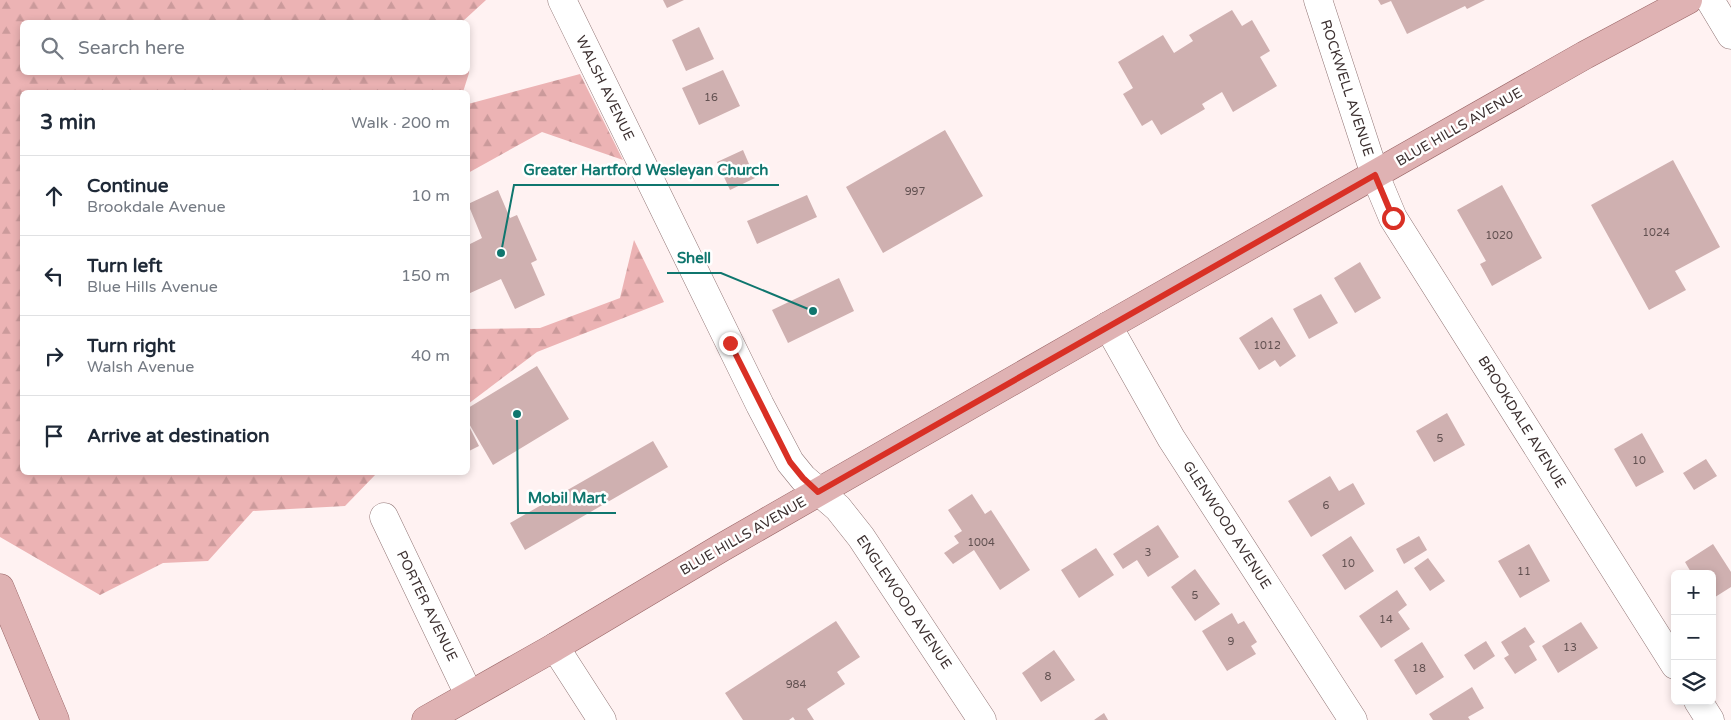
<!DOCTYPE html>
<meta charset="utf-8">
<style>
body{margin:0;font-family:"Varela Round",sans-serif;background:#f6f6f7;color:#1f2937}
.controls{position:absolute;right:15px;bottom:15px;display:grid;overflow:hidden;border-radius:8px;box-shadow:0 2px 8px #0003}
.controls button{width:45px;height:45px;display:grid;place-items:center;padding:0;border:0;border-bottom:1px solid #e0e1e3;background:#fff;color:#1f2937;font:25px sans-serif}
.stop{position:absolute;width:15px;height:15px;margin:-11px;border:4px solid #d93025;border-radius:50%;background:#fff}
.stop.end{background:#d93025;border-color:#fff;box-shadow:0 1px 5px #0008}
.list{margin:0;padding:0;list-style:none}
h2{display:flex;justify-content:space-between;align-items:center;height:65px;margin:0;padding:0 20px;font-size:21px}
h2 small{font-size:16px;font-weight:400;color:#747a83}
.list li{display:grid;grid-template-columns:32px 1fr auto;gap:15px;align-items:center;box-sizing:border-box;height:80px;padding:0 20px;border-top:1px solid #e0e1e3}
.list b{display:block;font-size:19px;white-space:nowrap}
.list p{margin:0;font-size:16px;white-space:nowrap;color:#747a83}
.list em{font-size:16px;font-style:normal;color:#747a83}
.icon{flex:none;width:28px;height:28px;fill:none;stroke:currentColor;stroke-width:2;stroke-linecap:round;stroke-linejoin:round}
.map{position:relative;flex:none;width:1731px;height:720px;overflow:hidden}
.search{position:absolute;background:#fff;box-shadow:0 2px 8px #0003;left:20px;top:20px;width:450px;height:55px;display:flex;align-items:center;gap:12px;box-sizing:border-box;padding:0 18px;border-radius:8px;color:#747a83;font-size:19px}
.panel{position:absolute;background:#fff;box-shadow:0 2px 8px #0003;left:20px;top:90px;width:450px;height:385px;border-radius:8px}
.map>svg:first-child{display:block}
.forest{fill:url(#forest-firs)}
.building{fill:#cfb0b0}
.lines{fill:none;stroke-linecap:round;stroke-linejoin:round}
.minor-casing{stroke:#917575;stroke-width:29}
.major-casing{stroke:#986465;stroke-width:29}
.minor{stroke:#fff;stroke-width:28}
.major{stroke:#dfb2b3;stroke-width:28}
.route{stroke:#d93025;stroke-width:6}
.labels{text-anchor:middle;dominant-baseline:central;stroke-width:5;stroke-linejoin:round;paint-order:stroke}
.number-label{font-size:11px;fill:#625151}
.street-label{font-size:14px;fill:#3d3131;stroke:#fff}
.leader{fill:none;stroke:#0f766e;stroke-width:2}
.callout-dot{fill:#0f766e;stroke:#fff;stroke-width:2}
.callout-label{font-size:15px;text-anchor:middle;font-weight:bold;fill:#0f766e;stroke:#fff;stroke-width:5;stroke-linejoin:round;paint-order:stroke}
</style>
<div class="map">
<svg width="1731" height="720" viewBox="0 0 1731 720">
<defs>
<pattern id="forest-firs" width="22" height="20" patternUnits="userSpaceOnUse" patternTransform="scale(1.25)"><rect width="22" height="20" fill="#ecb3b4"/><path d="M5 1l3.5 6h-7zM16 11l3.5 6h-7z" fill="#cb9a9b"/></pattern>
</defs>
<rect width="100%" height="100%" fill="#fff2f2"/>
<path class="forest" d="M0,0h486l-24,22h-440v50h446v-8l1,9 -6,19h-441v380l355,1 -32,33 -92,5 -45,50 -45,2 -63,32 -100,-58z
M580,74l43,86 -81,-28 -74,41v-69z
M634,240l30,62 -127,50 -69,52v-75l72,-1 80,-30z"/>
<path class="building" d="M663,0h21l-17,8z
M1378,0h107l-18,9 -2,-3 -58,28 -16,-33 -10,4z
M1232,10l10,16 10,-6 18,31 -10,6 17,29 -44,26 -11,-20 -20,12 3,5 -44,26 -9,-15 -10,6 -19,-32 10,-6 -15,-26 45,-27 11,18 19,-12 -4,-6z
M699,27l15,32 -28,12 -14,-31z
M723,70l17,36 -41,19 -17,-37z
M945,130l38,66 -100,57 -37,-66z
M743,150l12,28 -25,12 -13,-28z
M1673,160l47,87 -45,24 11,19 -37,20 -58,-105z
M1502,185l40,73 -50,28 -12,-22 6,-3 -29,-51z
M498,190l12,28 7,-3 20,45 -6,3 14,32 -30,14 -14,-30 -33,15v-49l14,-7 -14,-34z
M807,195l10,22 -60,27 -10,-23z
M1360,262l21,36 -26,15 -21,-35z
M839,278l15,33 -66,32 -16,-33z
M1321,294l17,29 -29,16 -16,-30z
M1272,317l24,39 -16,11 -5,-7 -16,10 -20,-32z
M537,366l32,53 -76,46 -25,-43v-14z
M1447,413l18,32 -31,17 -18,-31z
M468,424l11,22 -10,5 -1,-3z
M1642,433l22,39 -28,15 -22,-38z
M653,441l15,26 -143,83 -15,-27z
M1706,459l11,17 -23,14 -11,-17z
M1330,476l9,15 14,-8 12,21 -54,33 -23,-36z
M972,494l13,20 6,-4 39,60 -30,20 -26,-40 -21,14 -9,-11 15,-10 -5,-7 8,-5 -14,-21z
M1158,525l21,32 -31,20 -11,-17 -14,9 -10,-15z
M1351,536l23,35 -29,19 -23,-35z
M1419,536l8,14 -23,14 -8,-15z
M1529,544l21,37 -30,17 -22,-37z
M1713,544l18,28v15l-19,12v-25h-20l-7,-12z
M1096,548l18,27 -35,23 -18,-28z
M1428,558l17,23 -15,10 -16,-23z
M1195,569l25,35 -25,17 -24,-34z
M1397,590l10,15 -9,7 12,17 -29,19 -22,-32z
M1232,613l6,11 6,-3 13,21 -6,4 5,8 -29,17 -25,-40z
M836,621l24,36 -23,15 8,12 -38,25 7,11h-19l-2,-3 -4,3h-46l-18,-27z
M1581,622l17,26 -40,25 -16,-27z
M1525,627l10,15 -6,4 8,14 -22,14 -11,-16 5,-3 -8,-13z
M1486,641l9,15 -21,14 -10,-15z
M1422,642l22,35 -28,18 -22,-35z
M1054,650l21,30 -34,22 -19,-29z
M1472,687l12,21 -16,9 2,3h-37l-4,-6z
M1104,713l4,7h-14z"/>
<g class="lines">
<g class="minor-casing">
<path id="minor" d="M562,0l198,405 30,57 13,16 35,30 23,29 121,183
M1318,0l57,175 18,43 282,447
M1710,0l21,35
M1108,326l63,112 182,282
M384,517l85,178
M555,647l47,73
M1698,701l12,19"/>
</g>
<g class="major-casing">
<path id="major" d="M0,588l55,132
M426,720l129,-73 166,-99 387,-222 477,-271 103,-55"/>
</g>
<use href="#minor" class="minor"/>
<use href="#major" class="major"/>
</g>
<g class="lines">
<path class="route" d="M730,343l60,119 13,16 15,14 557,-317 18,43"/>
</g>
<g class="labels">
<g class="number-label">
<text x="711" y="97">16</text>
<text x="915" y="191">997</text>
<text x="1656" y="232">1024</text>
<text x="1499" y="235">1020</text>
<text x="1267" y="345">1012</text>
<text x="1440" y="438">5</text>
<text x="1639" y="460">10</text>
<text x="1326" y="505">6</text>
<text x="981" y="542">1004</text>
<text x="1148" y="552">3</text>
<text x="1348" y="563">10</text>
<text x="1524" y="571">11</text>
<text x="1195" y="595">5</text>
<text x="1386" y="619">14</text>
<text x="1231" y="641">9</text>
<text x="1570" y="647">13</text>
<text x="1419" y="668">18</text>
<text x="1048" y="676">8</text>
<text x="796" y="684">984</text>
</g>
<g class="street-label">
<text transform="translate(605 88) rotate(64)">WALSH AVENUE</text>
<text transform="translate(1347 88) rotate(72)">ROCKWELL AVENUE</text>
<text transform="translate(1459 127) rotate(-30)">BLUE HILLS AVENUE</text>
<text transform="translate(1522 422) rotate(58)">BROOKDALE AVENUE</text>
<text transform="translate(1227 525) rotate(57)">GLENWOOD AVENUE</text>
<text transform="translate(743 536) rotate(-30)">BLUE HILLS AVENUE</text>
<text transform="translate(904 602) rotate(56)">ENGLEWOOD AVENUE</text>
<text transform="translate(427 606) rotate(64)">PORTER AVENUE</text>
</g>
</g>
<path class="leader" d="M501 253L514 185H779M813 311L721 273H667M517 414L518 513H616"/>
<g class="callout-dot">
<circle cx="501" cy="253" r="5"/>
<circle cx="813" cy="311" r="5"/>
<circle cx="517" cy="414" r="5"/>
</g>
<g class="callout-label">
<text x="646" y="175">Greater Hartford Wesleyan Church</text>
<text x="694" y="263">Shell</text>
<text x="567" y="503">Mobil Mart</text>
</g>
</svg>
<div class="controls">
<button>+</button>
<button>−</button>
<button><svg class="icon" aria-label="layers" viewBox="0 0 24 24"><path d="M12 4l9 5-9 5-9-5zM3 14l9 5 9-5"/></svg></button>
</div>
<div class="stop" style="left:1393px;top:218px"></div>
<div class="stop end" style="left:730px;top:343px"></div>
<div class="search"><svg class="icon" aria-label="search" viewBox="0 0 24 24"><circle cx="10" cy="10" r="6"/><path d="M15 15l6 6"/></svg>Search here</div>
<section class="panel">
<h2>3 min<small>Walk · 200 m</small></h2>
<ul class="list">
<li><svg class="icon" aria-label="ahead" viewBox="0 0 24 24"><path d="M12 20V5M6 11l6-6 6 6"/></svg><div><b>Continue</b><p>Brookdale Avenue</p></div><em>10 m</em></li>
<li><svg class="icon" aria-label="left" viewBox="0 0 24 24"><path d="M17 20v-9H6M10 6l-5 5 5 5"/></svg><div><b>Turn left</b><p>Blue Hills Avenue</p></div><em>150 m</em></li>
<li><svg class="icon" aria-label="right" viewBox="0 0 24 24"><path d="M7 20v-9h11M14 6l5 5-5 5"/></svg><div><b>Turn right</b><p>Walsh Avenue</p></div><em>40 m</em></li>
<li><svg class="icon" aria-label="arrive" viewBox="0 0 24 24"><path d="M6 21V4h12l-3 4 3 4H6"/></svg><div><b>Arrive at destination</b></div></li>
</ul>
</section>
</div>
